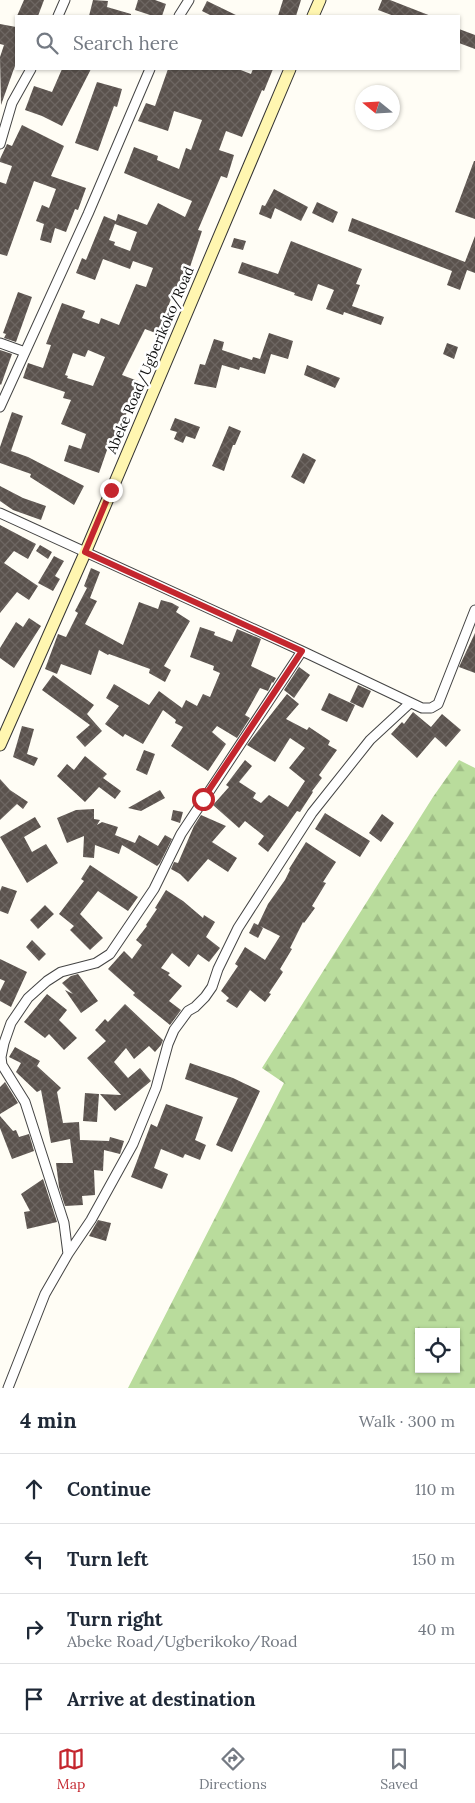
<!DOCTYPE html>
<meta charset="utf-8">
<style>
body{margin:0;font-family:Lora,serif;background:#f6f6f7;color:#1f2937}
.controls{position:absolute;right:15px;bottom:15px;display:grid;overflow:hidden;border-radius:0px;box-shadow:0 1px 4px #0004}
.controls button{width:45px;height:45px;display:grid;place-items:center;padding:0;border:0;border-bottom:1px solid #e0e1e3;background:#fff;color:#1f2937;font:25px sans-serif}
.compass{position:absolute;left:355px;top:85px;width:45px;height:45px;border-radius:50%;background:#fff;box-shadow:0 1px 4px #0004;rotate:288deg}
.stop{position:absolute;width:15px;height:15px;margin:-11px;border:4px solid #c4262e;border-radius:50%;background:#fff}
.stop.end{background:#c4262e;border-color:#fff;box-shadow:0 1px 5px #0008}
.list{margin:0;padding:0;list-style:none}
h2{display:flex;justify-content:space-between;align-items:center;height:65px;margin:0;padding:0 20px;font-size:21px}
h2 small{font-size:16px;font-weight:400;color:#747a83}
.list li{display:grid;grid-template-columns:32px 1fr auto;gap:15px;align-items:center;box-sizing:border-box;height:70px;padding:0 20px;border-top:1px solid #e0e1e3}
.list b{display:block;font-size:19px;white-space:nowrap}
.list p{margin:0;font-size:16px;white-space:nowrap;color:#747a83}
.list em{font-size:16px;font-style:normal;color:#747a83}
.icon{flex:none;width:28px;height:28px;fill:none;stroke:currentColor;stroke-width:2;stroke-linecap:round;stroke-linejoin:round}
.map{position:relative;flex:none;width:475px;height:1388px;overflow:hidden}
.search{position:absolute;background:#fff;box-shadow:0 1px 4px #0004;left:15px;right:15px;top:15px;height:55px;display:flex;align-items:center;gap:12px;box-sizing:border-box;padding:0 18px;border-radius:0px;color:#747a83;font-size:19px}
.sheet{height:345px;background:#fff}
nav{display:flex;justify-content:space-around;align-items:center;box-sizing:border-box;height:70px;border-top:1px solid #e0e1e3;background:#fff;font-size:14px;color:#747a83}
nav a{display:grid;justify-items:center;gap:2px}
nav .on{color:#c4262e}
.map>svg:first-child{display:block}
.forest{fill:url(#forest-firs);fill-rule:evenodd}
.building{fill:url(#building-cross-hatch);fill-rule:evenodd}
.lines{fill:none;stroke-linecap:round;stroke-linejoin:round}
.street-casing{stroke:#444;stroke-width:11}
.secondary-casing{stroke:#333;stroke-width:13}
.street{stroke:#fff;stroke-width:9}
.secondary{stroke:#fff6b0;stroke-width:11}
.route{stroke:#c4262e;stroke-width:6}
.labels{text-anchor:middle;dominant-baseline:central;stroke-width:5;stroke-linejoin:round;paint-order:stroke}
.street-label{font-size:14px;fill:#111;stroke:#fff}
</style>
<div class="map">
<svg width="475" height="1388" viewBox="0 0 475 1388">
<defs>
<pattern id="forest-firs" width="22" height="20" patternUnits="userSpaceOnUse" patternTransform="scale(1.25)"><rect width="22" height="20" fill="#b9dc9c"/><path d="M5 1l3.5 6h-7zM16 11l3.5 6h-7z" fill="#9ebc85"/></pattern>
<pattern id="building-cross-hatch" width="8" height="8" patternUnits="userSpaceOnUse" patternTransform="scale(1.25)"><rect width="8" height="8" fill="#5a524d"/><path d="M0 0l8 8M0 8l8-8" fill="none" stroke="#6d6662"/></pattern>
</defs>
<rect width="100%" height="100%" fill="#fffdf5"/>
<path class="forest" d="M459,760l16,8v620h-347l156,-305 -22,-15 171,-271zM419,1332h37v37h-37z"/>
<path class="building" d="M24,0h20l-6,16h-21z
M93,0l15,1 -1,6 24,7v2h-42z
M138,0h17l11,4 -4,12h-9l-18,-6z
M283,0h18l-5,16h-18z
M382,0h8l41,16h-37l-16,-6z
M207,1l31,15h-26l-10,-5z
M0,24l16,3v36l-15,42 -1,-48 4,-12 -4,-1z
M459,29l16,6v14l-16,-6z
M62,69h29l-29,57 -20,-10 -17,-6 9,-24 18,6z
M168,69h70l13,5 2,-5h20l-9,22 -2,-1 -20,47 -16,-6 -7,19 15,5 -7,23 -6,-2 -23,54 4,1 -14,42 -2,-1 -6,18 -5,-2 -17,46 -13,-5 -23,46 16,6 -15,42h-2l-12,27h-2l-8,23 -35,-12 5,-16 12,4 5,-15 -25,-10 10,-24 -8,-2 2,-6 -42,-14 5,-15 15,5 8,-23 -5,-1 16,-41 23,8 -3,7 17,6 2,-6 18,7 17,-41 10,3 7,-19 -20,-7 -3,8 -27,-10 -8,21 -19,-7 6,-15 4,2 18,-44 12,5 -7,19 6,2 -1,3 16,6 7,-19 -22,-8 3,-10 29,11 11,-22 27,14 7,-16 -68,-28 10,-26 24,9 -1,4 22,9 7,-21 5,2 11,-30 -28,-9 -6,20 -30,-10 8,-18 9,3zM88,350l17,7 -12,29 -26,-8 1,-2 -3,-1 8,-22 12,4z
M97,82l25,7 -5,18 -3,-1 -16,45 -23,-8z
M22,125l42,21 -13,30 35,12 -8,22 -3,-1 -9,23 -11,-4 -4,15 -11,-3 4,-16 -8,-3 6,-16 7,3 7,-19 -22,-8 -27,75 -7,-2v-72l6,2 6,-18 -12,-4v-3l7,-15 5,2z
M474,161h1v58l-20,-7z
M274,189l34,18 -7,14 -26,-13 -4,11 -12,-5 3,-9 3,1z
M317,202l21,10 -5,11 -21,-10z
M352,218l113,44 10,-26v37l-8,-3 -7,20 -13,-5 5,-14 -104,-40z
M234,238l12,3 -3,9 -12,-3z
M291,241l71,28 -6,15 4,1 -8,21 32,11 -3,8 -37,-13 -1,3 -17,-6 8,-19 -16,-6 -6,17 -18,-6 1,-2 -57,-20 4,-11 36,12z
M18,292l14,5 -16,45 -12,-4 2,-4 -3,-1z
M269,333l24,8 -5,18 -17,-5 -6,20 -25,-7 -1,3 -17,-5 -6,23 -22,-4 6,-20 5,1 9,-26 10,3 -2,8 30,10 1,-3 7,2z
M447,343l11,4 -4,12 -11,-5z
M0,350l12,4 -11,31 -1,-1z
M307,365l33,13 -5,10 -31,-13z
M12,412l11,4 -12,35 17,6 56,29 -10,19 -44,-28 1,-3 -31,-11v-16z
M175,418l25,9 -5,12 -9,-3 -3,7 -9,-4 3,-7 -7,-2z
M229,426l12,5 -6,14h-2l-9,26 -12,-5z
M303,453l13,7 -12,24 -13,-7z
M0,486l23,12 23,8 -5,14 -28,-10 -13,-9z
M0,525l36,19 -8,15 -14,-8 -10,12 34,23 -9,14 -12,-8 -17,21z
M40,545l12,7 -4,7 -12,-8z
M54,556l10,5 -9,15 5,3 -7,12 -15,-8z
M91,568l9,4 -10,26 7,3 -12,23 38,21 16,-43 19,7 3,-9 11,3 7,4 -3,5 14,9 -26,45 7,4 -6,12 -16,-9 1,-4 -41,-15 -1,1 -9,-5 -8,25 -30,-11 -4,10 -12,-5 13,-35 8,3 12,-24 -3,-2 12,-23 -3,-2z
M29,618l12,8 -27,42 -14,-10v-10l16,-26 7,5z
M200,627l15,5 -1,3 18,7 5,-13 24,10 -10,27 25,12 -3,5 -1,-1 -4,9 -8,-3 -15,27 5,3 -13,20 -20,-12 -5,6 14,12 -18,27 -37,-25 12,-19 -8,-4 1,-3 -13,-10 -20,34 -18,-10 -2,3 -18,-13 14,-18 -13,-8 8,-14 35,21 10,-14 23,17 4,-8 11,6 6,-12 7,3 10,-24 -7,-3 1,-4 -24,-9z
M475,633v40l-16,-6z
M299,667l11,8 -16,23 -10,-8z
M53,675l41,30 -7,9 15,17 -17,16 -9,-10 14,-12 -48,-35z
M358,685l13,6 -8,17 -13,-6z
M329,693l26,12 -8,17 -26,-12z
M287,694l12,10 -13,15 21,11 2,-3 21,14 -2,4 9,5 -18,25 3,3 -10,13 1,1 -13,20 -3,-1 -29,41 -10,-8 6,-8 -19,-15 -6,7 -26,-23 16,-18 -3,-2 19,-25 7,6 -13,16 17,11 -3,5 8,5 8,-8 19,12 17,-26 -16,-13 16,-20 -15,-10 -15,24 -28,-17z
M413,712l18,15 11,-13 19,16 -15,17 -11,-10 -18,21 -26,-24 11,-12 2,2z
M22,726l12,3 -7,25 11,4 -4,8 -21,-9z
M144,750l11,4 -8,21 -11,-5z
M85,756l22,18 -4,4 18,13 -6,8 -16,-12 -14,15 -28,-26 10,-12 7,6z
M0,779l10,11 18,12 -5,7 -6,-5 -17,16z
M160,790l5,8 -24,13 -13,-3z
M94,809v10l6,1 -3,5 5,-3 16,5 -3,8 20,8 4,-8 19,11 7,-11 7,4 -12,24 -3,3 -35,-21 -3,9 -24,-9 -1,13 -11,-1 1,-21 -17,7 -10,-25 19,-8z
M173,810l10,2 -3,11 -9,-3z
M325,813l45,28 -10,16 -45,-28z
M382,814l12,9 -13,19 -12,-9z
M201,815l25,11 -14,16 25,16 -9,14 -20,-13 -20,23 -8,-8 -9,-5 3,-7 4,1 16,-37z
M35,817l6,10 -17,10 8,15 14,-8 12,19 -31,20 -27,-46z
M306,842l30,20 -13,20 3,1 -14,23 3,2 -11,15 -1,-1 -13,26 2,1 -12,20 3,3 -14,21 2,1 -6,8 -15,-12 -13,18 -11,-7 3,-3 -8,-7 17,-25 -3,-2 10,-17 20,13 15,-24 -20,-10 3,2 -5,10 -9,-5 5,-10 4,2 10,-21 17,-24 5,-10 -1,-1z
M90,865l48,32 -10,14 -30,-20 -18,23 23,24 -13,12 -20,-20 4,-4 -15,-12 25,-33 -3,-2z
M2,886l15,5 -9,23 -8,-3v-20z
M166,890l17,11 20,17 1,-3 11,7 -9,15 14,11 -11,14 -11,-8 -9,13 -17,-14 -11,15 9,5 -2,2 14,11 -13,15 12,9 -11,15 -37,-30 2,-2 -27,-24 16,-18 8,8 10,-14 -6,-5 11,-14 -1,-1 11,-16 -2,-1z
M45,905l9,9 -16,15 -8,-9z
M32,940l14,14 -7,7 -13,-14z
M0,959l27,13 -16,35 -11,-6v-10l5,-10 -5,-2z
M78,974l20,27 -17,12 -16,-23 8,4 -11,-11 9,-7z
M47,994l20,16 -8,10 18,18 -13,12 -15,-16 -4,4 -21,-16z
M125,1004l38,36 -2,5 -6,7 -6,-6 -15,13 -8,-11 -12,14 14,16 12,-10 11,13 -36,30 -15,-17 21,1 -34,-37 19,-17 -11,-11 10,-11 3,3z
M15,1047l25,14 -3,5 24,22 -4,4 6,31 16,-1 1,18 29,1 1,-4 14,4 -4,13 -16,-4 -1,21 -9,-1 1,25 -13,1 1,9 -18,1 -6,-19 -3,-24h17l-3,-24 -19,4 -10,-53 -4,2 -21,-20 5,-9 -12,-6z
M190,1063l43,15 27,13 -28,61 -16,-7 22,-47 -53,-19z
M5,1082l13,21 -18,11v-27z
M85,1093l14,1 -2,28 -14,-1z
M166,1104l37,13 -8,23 11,5 -6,15 -15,-6 -2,4 -22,-9 -7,19 14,6 -6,15 -31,-12 20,-53 6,3z
M0,1116l13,15 3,-1 3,7 10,-3 5,17 -22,8 -12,-31z
M43,1179l14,43 -30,7 -3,-17 6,-1 -9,-17z
M98,1220l13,3 -5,18 -17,-5z"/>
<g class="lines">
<g class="street-casing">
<path id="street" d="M58,16l7,-16
M179,16l10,-16
M0,144l12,-41 19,-34
M0,343l25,9
M0,407l88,-193 62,-145
M0,513l302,138 120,57h9l7,-4 37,-94
M68,1254l-4,-31 -39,-121 -23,-37 -1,-8 3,-14 7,-20 17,-25 19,-17 14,-9 35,-9 14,-9 44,-65 27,-55 121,-183
M8,1388l37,-94 23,-40 23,-34 42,-76 23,-56 12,-44 6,-14 14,-19 7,-4 10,-10 7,-10 6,-18 20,-41 74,-115 58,-73 40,-37"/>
</g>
<g class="secondary-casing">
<path id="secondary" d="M313,16l7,-16
M0,745l85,-192 205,-484"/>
</g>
<use href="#street" class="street"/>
<use href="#secondary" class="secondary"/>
</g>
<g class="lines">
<path class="route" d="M111,490l-26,62 217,99 -99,148"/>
</g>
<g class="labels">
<g class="street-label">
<text transform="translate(150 360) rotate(-67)">Abeke Road/Ugberikoko/Road</text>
</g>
</g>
</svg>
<div class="controls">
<button><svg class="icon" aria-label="locate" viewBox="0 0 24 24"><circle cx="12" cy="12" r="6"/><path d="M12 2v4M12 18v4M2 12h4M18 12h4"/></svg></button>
</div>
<svg class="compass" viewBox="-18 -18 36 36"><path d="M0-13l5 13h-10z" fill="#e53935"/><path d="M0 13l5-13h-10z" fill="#747a83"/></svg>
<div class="stop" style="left:203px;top:799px"></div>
<div class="stop end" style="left:111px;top:490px"></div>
<div class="search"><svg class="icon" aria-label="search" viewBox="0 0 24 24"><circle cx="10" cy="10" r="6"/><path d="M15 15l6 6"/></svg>Search here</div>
</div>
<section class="sheet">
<h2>4 min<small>Walk · 300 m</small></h2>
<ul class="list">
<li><svg class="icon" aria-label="ahead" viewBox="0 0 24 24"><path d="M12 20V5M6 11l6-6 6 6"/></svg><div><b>Continue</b></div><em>110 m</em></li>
<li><svg class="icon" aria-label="left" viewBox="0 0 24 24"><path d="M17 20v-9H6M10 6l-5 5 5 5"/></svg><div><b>Turn left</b></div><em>150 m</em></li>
<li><svg class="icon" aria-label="right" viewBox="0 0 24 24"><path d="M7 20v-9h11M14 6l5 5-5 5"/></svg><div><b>Turn right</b><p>Abeke Road/Ugberikoko/Road</p></div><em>40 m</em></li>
<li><svg class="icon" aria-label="arrive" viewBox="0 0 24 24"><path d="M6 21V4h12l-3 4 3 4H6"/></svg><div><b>Arrive at destination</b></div></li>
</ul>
</section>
<nav>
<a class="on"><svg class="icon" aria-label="map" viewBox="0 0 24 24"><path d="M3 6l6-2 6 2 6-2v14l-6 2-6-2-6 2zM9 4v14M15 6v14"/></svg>Map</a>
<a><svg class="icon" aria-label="directions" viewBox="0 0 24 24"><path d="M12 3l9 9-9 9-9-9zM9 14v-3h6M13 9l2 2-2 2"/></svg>Directions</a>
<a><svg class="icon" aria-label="saved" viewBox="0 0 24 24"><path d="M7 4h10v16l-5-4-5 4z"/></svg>Saved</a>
</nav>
